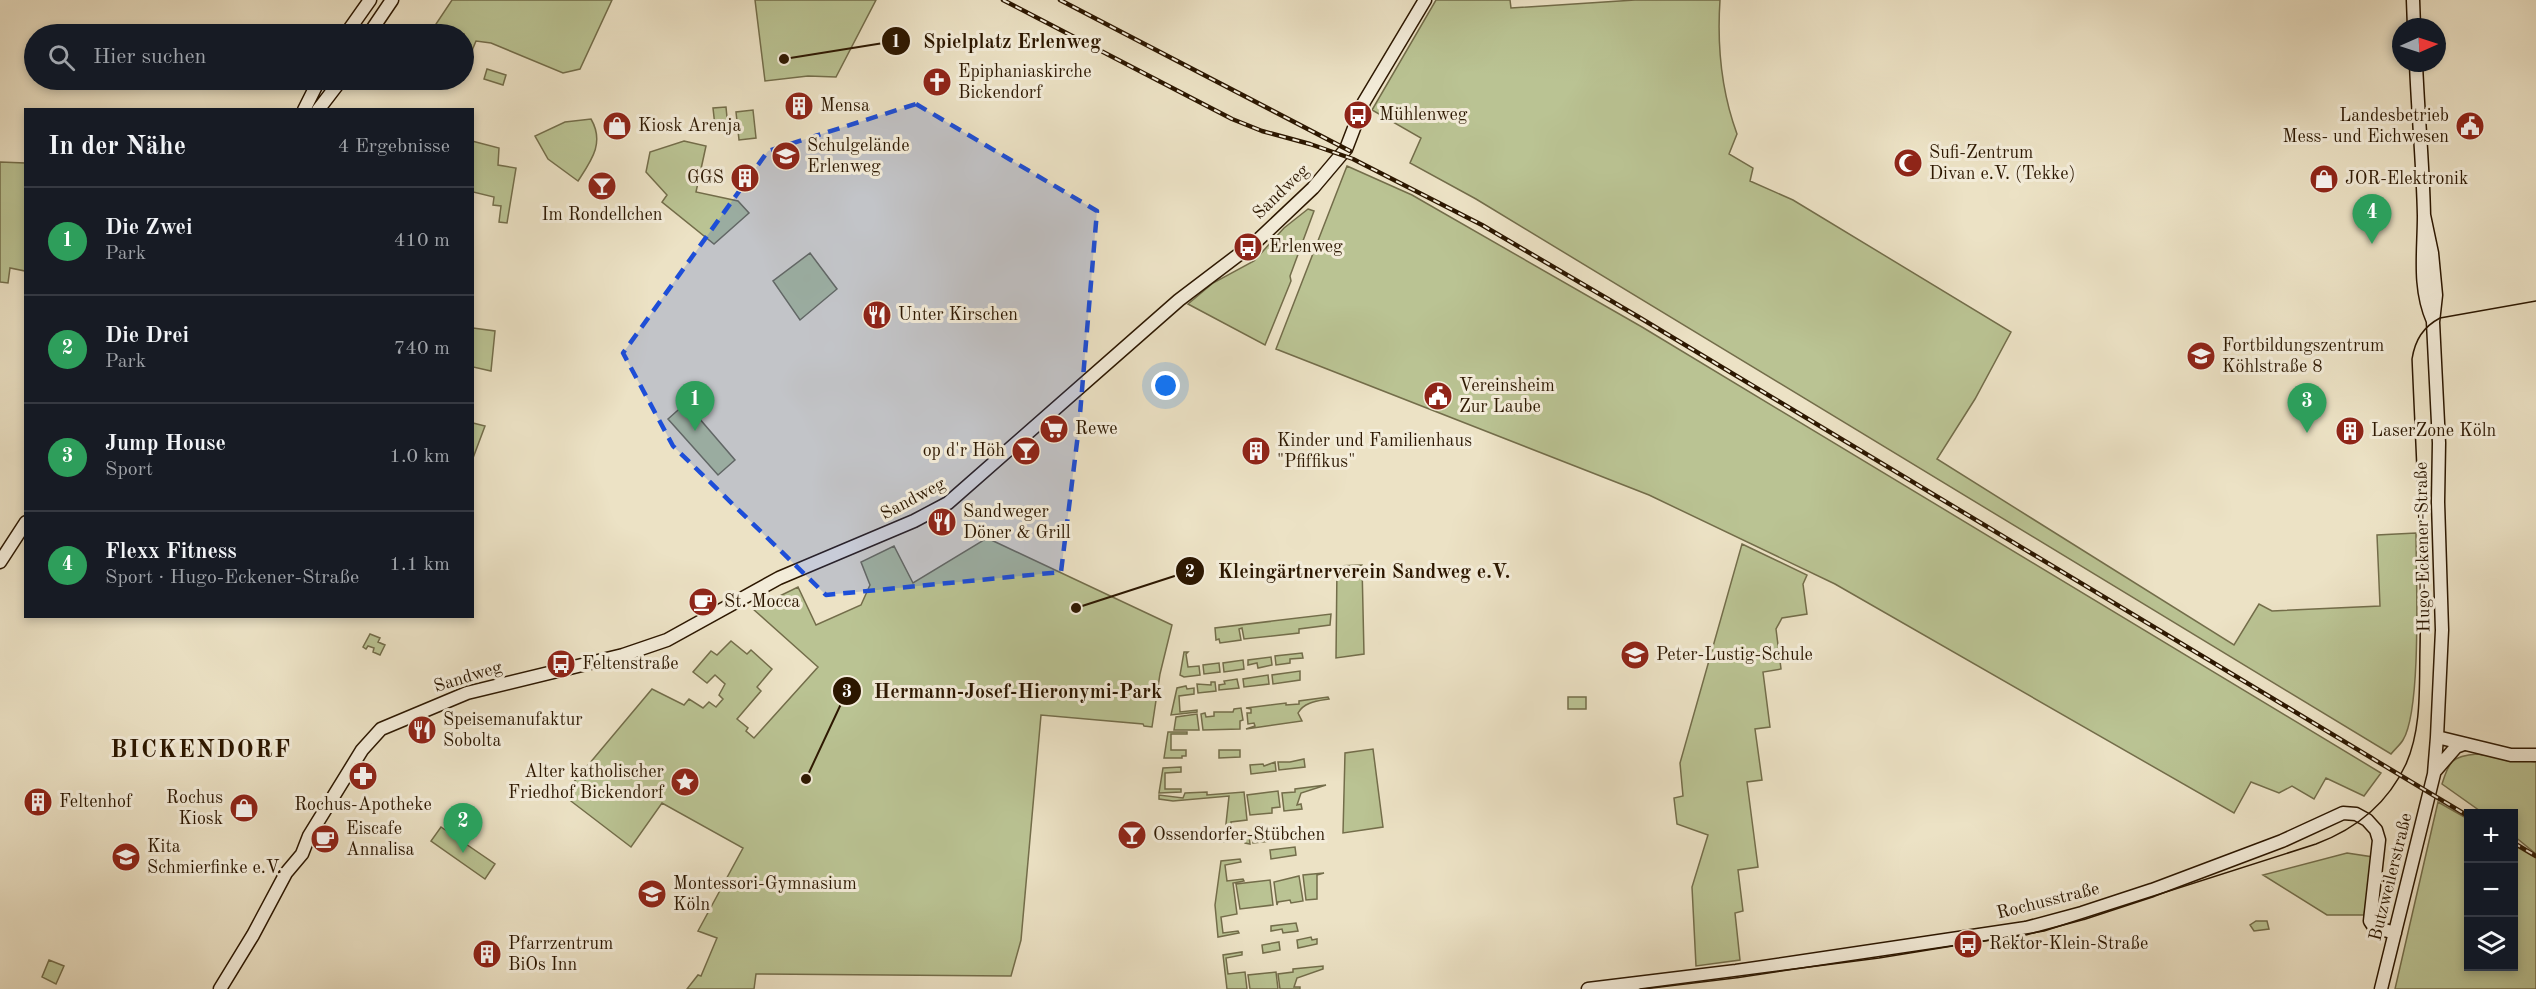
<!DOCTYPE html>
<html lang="de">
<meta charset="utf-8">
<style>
body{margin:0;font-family:"Old Standard TT",serif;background:#242831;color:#f1f3f6}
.controls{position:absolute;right:18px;bottom:18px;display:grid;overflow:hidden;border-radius:0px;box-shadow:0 3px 9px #0003}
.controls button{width:54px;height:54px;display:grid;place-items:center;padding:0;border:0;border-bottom:2px solid #363941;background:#171b24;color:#f1f3f6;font:30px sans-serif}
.compass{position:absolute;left:2392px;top:18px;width:54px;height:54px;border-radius:50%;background:#171b24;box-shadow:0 3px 9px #0003;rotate:87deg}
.you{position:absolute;left:1166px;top:386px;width:21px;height:21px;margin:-15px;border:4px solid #fff;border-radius:50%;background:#1a73e8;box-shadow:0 0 0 9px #1a73e833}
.badge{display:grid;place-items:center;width:39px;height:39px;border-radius:50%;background:#0f766e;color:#fff;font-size:20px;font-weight:700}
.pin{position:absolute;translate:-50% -50px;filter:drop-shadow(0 2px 3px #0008)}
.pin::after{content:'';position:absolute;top:32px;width:21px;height:18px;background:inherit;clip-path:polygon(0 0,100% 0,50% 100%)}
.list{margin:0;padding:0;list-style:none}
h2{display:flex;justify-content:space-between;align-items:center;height:78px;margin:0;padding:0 24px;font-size:26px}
h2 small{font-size:20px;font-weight:400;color:#9ea1a6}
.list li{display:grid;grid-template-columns:39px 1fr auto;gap:18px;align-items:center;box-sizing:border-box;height:108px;padding:0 24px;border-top:2px solid #363941}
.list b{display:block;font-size:22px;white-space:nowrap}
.list p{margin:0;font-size:20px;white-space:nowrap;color:#9ea1a6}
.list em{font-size:20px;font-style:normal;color:#9ea1a6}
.icon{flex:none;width:33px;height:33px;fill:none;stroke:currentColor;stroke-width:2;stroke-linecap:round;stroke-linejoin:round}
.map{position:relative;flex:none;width:2536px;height:989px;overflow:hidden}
.search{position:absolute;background:#171b24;box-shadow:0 3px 9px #0003;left:24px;top:24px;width:450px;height:66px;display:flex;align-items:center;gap:15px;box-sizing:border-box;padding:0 21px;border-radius:33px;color:#9ea1a6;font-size:22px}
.panel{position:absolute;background:#171b24;box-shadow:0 3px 9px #0003;left:24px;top:108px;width:450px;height:510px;border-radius:0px}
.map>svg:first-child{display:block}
.green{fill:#bac393;stroke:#736d4a;stroke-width:1.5}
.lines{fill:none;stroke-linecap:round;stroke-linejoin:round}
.secondary-casing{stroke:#2c1700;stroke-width:15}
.secondary{stroke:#f3ecd9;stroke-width:12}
.tram{stroke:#2c1700;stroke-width:1.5}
.rail-casing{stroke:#2c1700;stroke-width:4.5}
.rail{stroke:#f3ecd9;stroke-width:2;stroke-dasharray:7;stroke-linecap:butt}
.marked{fill:#1d4ed8;fill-opacity:0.2;stroke:#1d4ed8;stroke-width:4.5;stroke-dasharray:12 8;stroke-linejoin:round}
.labels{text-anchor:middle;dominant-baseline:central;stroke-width:6;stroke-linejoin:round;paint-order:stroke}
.poi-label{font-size:18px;fill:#2c1700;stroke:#f3ecd9;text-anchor:start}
.street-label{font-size:18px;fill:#2c1700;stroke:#f3ecd9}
.district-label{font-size:24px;font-weight:bold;letter-spacing:1.5px;fill:#2c1700;stroke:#f3ecd9}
.leader{fill:none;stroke:#2c1700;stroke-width:2}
.callout-dot{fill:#2c1700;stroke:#f3ecd9;stroke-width:2}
.mark-label{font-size:18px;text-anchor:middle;font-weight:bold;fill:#fff}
.callout-label{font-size:20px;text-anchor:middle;font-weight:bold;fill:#2c1700;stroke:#f3ecd9;stroke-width:6;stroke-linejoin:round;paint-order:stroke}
</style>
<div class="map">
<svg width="2536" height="989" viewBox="0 0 2536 989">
<rect width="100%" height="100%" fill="#ece2c5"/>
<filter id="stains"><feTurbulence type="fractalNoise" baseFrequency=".00333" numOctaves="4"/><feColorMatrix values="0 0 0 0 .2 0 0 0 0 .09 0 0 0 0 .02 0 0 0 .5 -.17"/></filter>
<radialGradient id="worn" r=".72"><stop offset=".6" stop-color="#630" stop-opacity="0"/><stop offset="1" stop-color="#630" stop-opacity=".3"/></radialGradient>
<path class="green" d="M452,0h160l-32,69 -17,4 -72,-30 -15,-2 -8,19 -4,-1v-25h-29l3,-4 -4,-3z
M755,0h121l-40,77 -28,-1 -43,5z
M1436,0h74l1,8 124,-8h85c-3,45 2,93 17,134l-8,20 24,14 -3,13 43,19 218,132 -36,67 -38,60 297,186 25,-41 13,7 108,-5 -3,-71 39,-2c0,42 6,176 -13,207 -3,5 -8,9 -12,14l-915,-555 -66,-36 11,-25 -49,-28z
M487,69l19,6 -3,10 -19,-6z
M726,107l2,21 -13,-2 -2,-18z
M753,110l3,28 -17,2 -3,-28z
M591,119c14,24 0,42 -13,62l-30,-22 -13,-23 30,-14z
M472,141l27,7 -1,17 18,3 -9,55 -8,-1 2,-16 -8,-1 1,-8 -21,-5z
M684,141l22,5 -10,46 42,9 11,12 -35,31 -52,-42 5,-7 -21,-23 4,-20z
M0,162l25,1v108l-15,-3 -2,15 -8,-1z
M1347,166l65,29 230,132 739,446 -17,23 -38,-18 -12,21 -22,-13 -13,7 -28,-11 -17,31 -399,-229 -186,-89 -373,-146z
M1308,209l6,2 -24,65 1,5 -26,64 -77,-41 25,-21 41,-22 30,-33z
M810,253l27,36 -37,31 -27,-39z
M473,328l22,3 -4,40 -18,-4z
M686,403l49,57 -17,15 -50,-56z
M473,423l12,3 -12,32 -1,-35z
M987,538l185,87 -12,49 -8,53 -8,-1 -1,-2 -102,-9 -20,225 -10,36 -255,-2 -2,15h-67l11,-14 3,1 16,-38 -19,-7 45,-83 -81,-45 -31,44 -68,-52 89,-106 32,16 5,-6 14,9 6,-6 7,5 7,-8 -4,-4 6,-11 -10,-9 -8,8 -14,-11 18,-21 6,4 14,-14 16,13 4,-4 21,19 -15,18 4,4 -24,28 11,9 -2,3 8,7 64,-71 -65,-58 45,-22 18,38 45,-20 9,-20 -9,-23 33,-16 19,37z
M1742,544l65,31 -4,9 4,30 -25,4 -6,11 5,40 -18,3 7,55 -15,2 7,51 -15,2 11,85 -20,3 5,41 -8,2 5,47 -44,6 -4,-79 16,-52 -31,-11 -3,-26 9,-2 -3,-33z
M1362,565l2,89 -28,4 1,-92z
M1331,614l-1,11 -31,4v4l-55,6 -2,-11 -3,1 2,11 -21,3 -1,-4 -3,1 -1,-12z
M370,634l10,4 -2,4 7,3 -5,10 -7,-3 1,-4 -6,-2 -2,3 -3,-2z
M1184,652h4l-2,2 2,13 11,-1 1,9 -16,2 -4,-2z
M1302,653l1,5 -13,1v4l-14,2 -1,-9z
M1271,657l1,8 -14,3 -1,-5 -9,2v-5z
M1243,660l1,9 -20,3 -1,-9z
M1219,663l1,9 -16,2 -1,-9z
M1300,671v9l-27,4 -1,-9z
M1268,675l1,9 -25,3 -1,-8z
M1237,679l2,9 -20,2v-5l6,-1 -1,-3z
M1211,682h4l1,9 -18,2 -1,-9 14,1z
M1186,686l1,3 7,-1v6l-15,2 1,16 17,-2v2l-26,3 6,-27z
M1328,697l1,2c-12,2 -25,3 -31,14l4,8 -56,8 9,-3 -1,-3 -6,1 -1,-11h4v-4l-5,-1 40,-5v2l13,-1v-3z
M1568,697h18v12h-18z
M1241,708l2,12 -3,1v8l-37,1 -2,-16 4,-1 1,4 8,-1v-4h19l1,-3z
M1197,714l2,16h-25l2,-13z
M1168,732h19v2h-16v16h15v6h-4v2h-18z
M1373,749l10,78 -40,6 2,-80z
M1219,750h21v7l-21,1z
M2477,754l59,8v92l-22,-18v-22l-31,-1 -41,-29c7,-23 10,-28 35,-30z
M1304,759l1,8 -26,3 -1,-8h12z
M1275,762l1,9 -25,3 -1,-9 13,-1 1,2z
M1181,767v5l-16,1v16h16v3l-22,1 4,-25z
M1326,785l-25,8 -4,12 4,-1 1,5 -18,2 -2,-18 13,-1v-3z
M1278,791l2,16 -8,1v5l-22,2 -3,-20z
M1207,792v3l37,-3 3,28 -16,2 2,16 16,-2 1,8 -5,-1 -2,-4 -19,3 5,-46 -56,5 -14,-2v-4l24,3 2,-5z
M2438,802l30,17v147h46v-121l22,13v131h-141z
M441,827l54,37 -10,15 -54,-38z
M1301,830l1,7 -15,2 -1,-3 -10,1v-4z
M1272,834v7l-19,2 -1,-7z
M1295,847l1,8 -25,4 -1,-9z
M2347,853l26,4 -9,58h-37l-64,-40z
M1240,859l1,3 -16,3 2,16 16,-2 1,2 -11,2 4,31 -16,3 2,16 15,-2 1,2 -21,4 -3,-32 6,-44z
M1324,873l-7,2v24l-11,1 -3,-25z
M1299,876l4,25 -12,2 -1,-3 -12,2 -1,3 -3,-23z
M1270,880l3,25 -33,4 -4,-25z
M2256,921h11l2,8 -15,2 -4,-6z
M1296,923l2,8 -15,2 -1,-4 -11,2v-5z
M1311,937l1,3 5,-1v5l-19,4 -1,-8z
M1279,942l1,8 -17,3 -1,-8z
M1242,952v3l-16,3 2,16 17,-2 2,17h-20l-4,-34z
M49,960l15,6 -8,18 -14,-7z
M1323,966v3l-26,9 -3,9h6v2h-20l-2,-15 15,-2v-3z
M1276,972l2,17h-28l-2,-14z"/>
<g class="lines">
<g class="secondary-casing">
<path id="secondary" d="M2413,0l1,27
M346,34l24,-34
M369,34l23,-34
M2416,63c2,51 7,102 8,153 0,36 -6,71 9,105
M304,110l15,-30
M318,110l23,-30
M0,562l26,-40
M2437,737l74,18h25
M2436,770l20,-23 8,-3
M220,989l33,-54 33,-62 16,-19 7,-18 53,-86 19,-21 86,-36 156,-38 44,-15 112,-62 135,-57 34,-18 231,-203 79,-60 55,-52 33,-39 18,-47 61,-102
M1588,989l148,-18 290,-43 56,-15 70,-23 130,-49 61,-28 13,1 11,6 9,10 3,10 -9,81 4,6 21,6
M2381,989l53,-215 3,-37 5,-107 -4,-128 1,-59 -6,-121 3,-27 -4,-42 -8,-38"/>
</g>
<use href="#secondary" class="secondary"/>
<path class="tram" d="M1640,989l239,-31 165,-27 272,-87c40,-15 72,-41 90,-80 16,-36 13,-78 14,-117 2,-96 -4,-192 -8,-288 3,-19 11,-32 28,-41l96,-17"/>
<g class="rail-casing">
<path id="rail" d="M1003,0l229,119 30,12 48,13 43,15 129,66 155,91 831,500
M1060,0l290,151
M2514,843l22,13"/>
</g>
<use href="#rail" class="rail"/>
</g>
<path class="marked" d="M916,104l181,107 -18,215 -18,146 -235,23 -153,-149 -50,-93 145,-202z"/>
<defs>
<g id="church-disc" transform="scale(1.5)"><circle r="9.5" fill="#8f2418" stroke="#f3ecd9"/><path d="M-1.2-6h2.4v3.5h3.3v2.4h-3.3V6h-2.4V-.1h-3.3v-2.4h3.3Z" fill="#fff"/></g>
<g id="building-disc" transform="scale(1.5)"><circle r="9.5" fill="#8f2418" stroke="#f3ecd9"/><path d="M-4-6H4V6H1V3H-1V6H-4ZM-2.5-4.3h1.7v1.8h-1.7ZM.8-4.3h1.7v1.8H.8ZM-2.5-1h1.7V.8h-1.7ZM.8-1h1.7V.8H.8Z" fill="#fff"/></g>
<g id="bus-disc" transform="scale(1.5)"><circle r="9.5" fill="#8f2418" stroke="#f3ecd9"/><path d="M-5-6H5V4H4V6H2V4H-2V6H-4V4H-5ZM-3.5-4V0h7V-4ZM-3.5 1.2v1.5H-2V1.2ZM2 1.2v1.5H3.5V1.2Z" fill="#fff"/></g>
<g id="shop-disc" transform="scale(1.5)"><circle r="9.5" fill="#8f2418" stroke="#f3ecd9"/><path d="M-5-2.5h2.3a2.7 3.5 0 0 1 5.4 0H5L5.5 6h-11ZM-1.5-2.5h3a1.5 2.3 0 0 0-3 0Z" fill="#fff"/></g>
<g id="civic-disc" transform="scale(1.5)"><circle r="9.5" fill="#8f2418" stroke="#f3ecd9"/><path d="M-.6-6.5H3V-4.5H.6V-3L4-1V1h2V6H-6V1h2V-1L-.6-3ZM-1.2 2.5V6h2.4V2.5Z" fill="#fff"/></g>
<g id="school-disc" transform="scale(1.5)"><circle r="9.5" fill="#8f2418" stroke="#f3ecd9"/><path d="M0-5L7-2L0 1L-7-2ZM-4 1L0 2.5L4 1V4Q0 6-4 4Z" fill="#fff"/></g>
<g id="mosque-disc" transform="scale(1.5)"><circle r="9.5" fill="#8f2418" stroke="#f3ecd9"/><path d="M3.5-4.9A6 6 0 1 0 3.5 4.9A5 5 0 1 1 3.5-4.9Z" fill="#fff"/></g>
<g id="bar-disc" transform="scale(1.5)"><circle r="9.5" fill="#8f2418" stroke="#f3ecd9"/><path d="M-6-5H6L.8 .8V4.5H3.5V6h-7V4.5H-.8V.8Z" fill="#fff"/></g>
<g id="restaurant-disc" transform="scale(1.5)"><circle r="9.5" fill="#8f2418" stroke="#f3ecd9"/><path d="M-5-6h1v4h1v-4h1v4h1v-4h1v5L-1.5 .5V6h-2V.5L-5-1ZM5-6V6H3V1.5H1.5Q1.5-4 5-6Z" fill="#fff"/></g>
<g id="supermarket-disc" transform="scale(1.5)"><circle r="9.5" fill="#8f2418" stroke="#f3ecd9"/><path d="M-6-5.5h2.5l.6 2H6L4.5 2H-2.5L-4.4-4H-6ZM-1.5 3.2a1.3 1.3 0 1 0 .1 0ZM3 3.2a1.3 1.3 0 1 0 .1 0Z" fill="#fff"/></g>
<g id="cafe-disc" transform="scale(1.5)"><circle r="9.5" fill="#8f2418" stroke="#f3ecd9"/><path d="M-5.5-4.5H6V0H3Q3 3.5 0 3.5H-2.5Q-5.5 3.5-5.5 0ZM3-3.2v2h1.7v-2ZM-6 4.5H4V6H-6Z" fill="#fff"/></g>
<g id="pharmacy-disc" transform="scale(1.5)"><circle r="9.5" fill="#8f2418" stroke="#f3ecd9"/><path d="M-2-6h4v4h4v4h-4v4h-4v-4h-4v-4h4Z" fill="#fff"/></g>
<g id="sight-disc" transform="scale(1.5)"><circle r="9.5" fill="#8f2418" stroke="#f3ecd9"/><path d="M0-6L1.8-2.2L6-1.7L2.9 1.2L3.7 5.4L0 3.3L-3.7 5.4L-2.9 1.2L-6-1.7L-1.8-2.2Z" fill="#fff"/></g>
</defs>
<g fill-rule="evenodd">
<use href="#church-disc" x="937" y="82"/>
<use href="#building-disc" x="799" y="106"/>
<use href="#bus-disc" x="1358" y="115"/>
<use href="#shop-disc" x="617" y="126"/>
<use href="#civic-disc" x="2470" y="126"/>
<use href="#school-disc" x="786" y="156"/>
<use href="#mosque-disc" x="1908" y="163"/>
<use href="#building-disc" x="745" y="178"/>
<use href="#shop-disc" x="2324" y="179"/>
<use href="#bar-disc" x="602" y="186"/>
<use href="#bus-disc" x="1248" y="247"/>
<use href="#restaurant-disc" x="877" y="315"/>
<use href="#school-disc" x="2201" y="356"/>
<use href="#civic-disc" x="1438" y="396"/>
<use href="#supermarket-disc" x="1054" y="429"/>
<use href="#building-disc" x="2350" y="431"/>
<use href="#bar-disc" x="1026" y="451"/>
<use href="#building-disc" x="1256" y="451"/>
<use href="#restaurant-disc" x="942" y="522"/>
<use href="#cafe-disc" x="703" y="602"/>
<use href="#school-disc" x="1635" y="655"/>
<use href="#bus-disc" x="561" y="664"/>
<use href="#restaurant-disc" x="422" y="730"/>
<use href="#pharmacy-disc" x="363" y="776"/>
<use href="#sight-disc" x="685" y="782"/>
<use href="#building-disc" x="38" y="802"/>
<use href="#shop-disc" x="244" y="808"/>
<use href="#bar-disc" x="1132" y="835"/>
<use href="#cafe-disc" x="325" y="839"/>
<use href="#school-disc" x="126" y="857"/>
<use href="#school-disc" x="652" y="894"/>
<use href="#bus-disc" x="1968" y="944"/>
<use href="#building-disc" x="487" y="954"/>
</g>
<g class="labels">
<g class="poi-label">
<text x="958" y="72">Epiphaniaskirche<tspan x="958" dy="21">Bickendorf</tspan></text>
<text x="820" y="106">Mensa</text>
<text x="1379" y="115">Mühlenweg</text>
<text x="2449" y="116" text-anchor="end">Landesbetrieb<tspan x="2449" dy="21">Mess- und Eichwesen</tspan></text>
<text x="638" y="126">Kiosk Arenja</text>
<text x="807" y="146">Schulgelände<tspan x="807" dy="21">Erlenweg</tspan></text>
<text x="1929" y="153">Sufi-Zentrum<tspan x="1929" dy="21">Divan e.V. (Tekke)</tspan></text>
<text x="724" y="178" text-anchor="end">GGS</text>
<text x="2345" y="179">JOR-Elektronik</text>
<text x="602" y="215" text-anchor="middle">Im Rondellchen</text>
<text x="1269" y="247">Erlenweg</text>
<text x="898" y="315">Unter Kirschen</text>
<text x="2222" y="346">Fortbildungszentrum<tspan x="2222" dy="21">Köhlstraße 8</tspan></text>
<text x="1459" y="386">Vereinsheim<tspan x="1459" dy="21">Zur Laube</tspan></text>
<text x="1075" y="429">Rewe</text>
<text x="2371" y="431">LaserZone Köln</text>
<text x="1277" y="441">Kinder und Familienhaus<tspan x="1277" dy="21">"Pfiffikus"</tspan></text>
<text x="1005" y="451" text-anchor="end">op d'r Höh</text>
<text x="963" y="512">Sandweger<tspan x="963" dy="21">Döner &amp; Grill</tspan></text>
<text x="724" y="602">St. Mocca</text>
<text x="1656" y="655">Peter-Lustig-Schule</text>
<text x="582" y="664">Feltenstraße</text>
<text x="443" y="720">Speisemanufaktur<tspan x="443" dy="21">Sobolta</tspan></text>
<text x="664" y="772" text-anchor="end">Alter katholischer<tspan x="664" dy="21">Friedhof Bickendorf</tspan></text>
<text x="223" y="798" text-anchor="end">Rochus<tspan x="223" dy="21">Kiosk</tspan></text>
<text x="59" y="802">Feltenhof</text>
<text x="363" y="805" text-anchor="middle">Rochus-Apotheke</text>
<text x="346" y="829">Eiscafe<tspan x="346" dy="21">Annalisa</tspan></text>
<text x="1153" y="835">Ossendorfer-Stübchen</text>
<text x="147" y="847">Kita<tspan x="147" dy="21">Schmierfinke e.V.</tspan></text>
<text x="673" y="884">Montessori-Gymnasium<tspan x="673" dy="21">Köln</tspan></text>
<text x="508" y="944">Pfarrzentrum<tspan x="508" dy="21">BiOs Inn</tspan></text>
<text x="1989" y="944">Rektor-Klein-Straße</text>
</g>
<g class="street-label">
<text transform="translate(1281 192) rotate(-44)">Sandweg</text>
<text transform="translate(913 499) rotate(-28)">Sandweg</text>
<text transform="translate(2423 547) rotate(-91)">Hugo-Eckener-Straße</text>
<text transform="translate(468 677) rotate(-17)">Sandweg</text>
<text transform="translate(2391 877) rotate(-76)">Butzweilerstraße</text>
<text transform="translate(2048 901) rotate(-14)">Rochusstraße</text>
</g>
<g class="district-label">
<text x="201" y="751">BICKENDORF</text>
</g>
</g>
<path class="leader" d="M784 59L896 41M1076 608L1190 571M806 779L847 691"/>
<g class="callout-dot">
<circle cx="784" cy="59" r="6"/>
<circle cx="1076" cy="608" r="6"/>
<circle cx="806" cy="779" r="6"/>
<circle cx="896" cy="41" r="15"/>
<circle cx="1190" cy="571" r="15"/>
<circle cx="847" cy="691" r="15"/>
</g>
<g class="mark-label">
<text x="896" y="47">1</text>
<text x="1190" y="577">2</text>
<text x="847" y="697">3</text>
</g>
<g class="callout-label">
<text x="1012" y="48">Spielplatz Erlenweg</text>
<text x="1364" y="578">Kleingärtnerverein Sandweg e.V.</text>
<text x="1018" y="698">Hermann-Josef-Hieronymi-Park</text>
</g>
<rect width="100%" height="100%" filter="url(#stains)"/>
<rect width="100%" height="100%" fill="url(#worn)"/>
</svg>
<div class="controls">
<button>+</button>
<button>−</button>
<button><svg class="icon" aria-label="layers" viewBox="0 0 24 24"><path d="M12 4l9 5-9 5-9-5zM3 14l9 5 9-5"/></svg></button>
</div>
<svg class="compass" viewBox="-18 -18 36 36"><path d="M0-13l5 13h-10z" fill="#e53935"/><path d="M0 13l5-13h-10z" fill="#9ea1a6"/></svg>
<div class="you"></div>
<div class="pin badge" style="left:695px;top:431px;background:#2e9e5b">1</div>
<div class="pin badge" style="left:463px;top:853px;background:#2e9e5b">2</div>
<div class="pin badge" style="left:2307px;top:433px;background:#2e9e5b">3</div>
<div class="pin badge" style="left:2372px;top:244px;background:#2e9e5b">4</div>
<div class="search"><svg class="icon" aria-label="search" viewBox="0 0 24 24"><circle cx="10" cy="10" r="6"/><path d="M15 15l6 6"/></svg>Hier suchen</div>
<section class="panel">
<h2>In der Nähe<small>4 Ergebnisse</small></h2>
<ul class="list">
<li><span class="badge" style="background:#2e9e5b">1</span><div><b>Die Zwei</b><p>Park</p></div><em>410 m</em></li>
<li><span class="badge" style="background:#2e9e5b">2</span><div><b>Die Drei</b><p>Park</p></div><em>740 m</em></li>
<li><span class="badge" style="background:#2e9e5b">3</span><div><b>Jump House</b><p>Sport</p></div><em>1.0 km</em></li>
<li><span class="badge" style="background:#2e9e5b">4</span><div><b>Flexx Fitness</b><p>Sport · Hugo-Eckener-Straße</p></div><em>1.1 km</em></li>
</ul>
</section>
</div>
